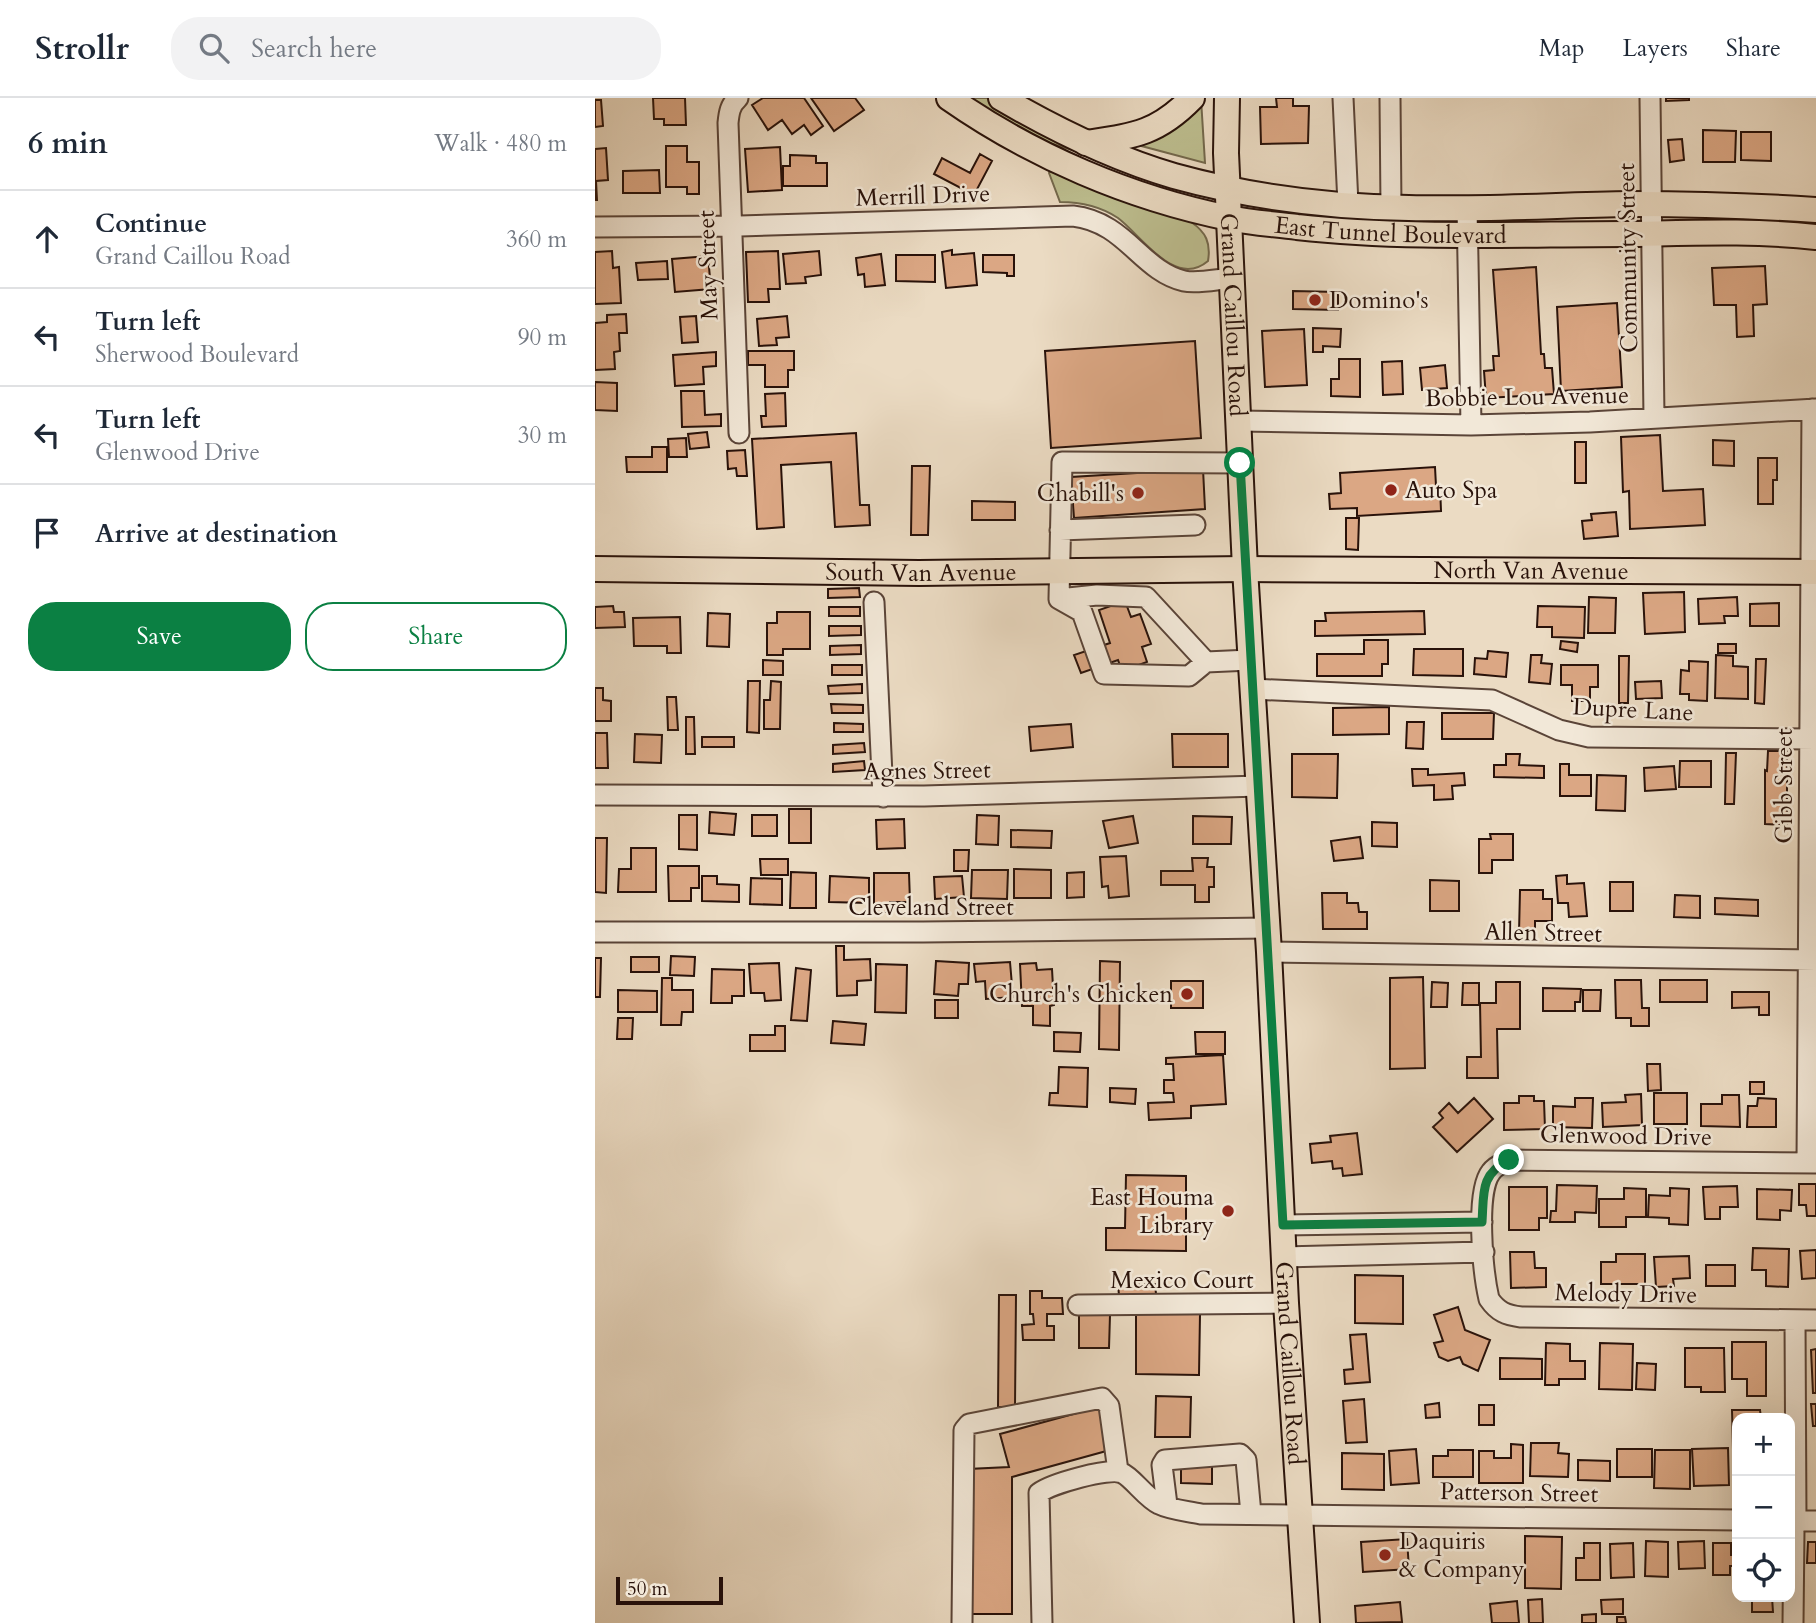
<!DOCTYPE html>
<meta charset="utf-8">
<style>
body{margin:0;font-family:Cardo,serif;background:#f2f2f3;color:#1f2937}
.controls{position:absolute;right:21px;bottom:21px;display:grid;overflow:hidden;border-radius:14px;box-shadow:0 7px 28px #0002}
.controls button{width:63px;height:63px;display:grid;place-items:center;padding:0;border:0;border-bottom:2px solid #e0e1e3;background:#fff;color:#1f2937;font:35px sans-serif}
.scale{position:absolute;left:21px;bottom:18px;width:107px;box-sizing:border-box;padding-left:7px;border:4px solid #29120a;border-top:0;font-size:19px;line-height:24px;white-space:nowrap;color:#29120a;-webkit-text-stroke:5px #f2e8d8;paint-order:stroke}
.stop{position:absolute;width:21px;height:21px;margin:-16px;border:5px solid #0b8043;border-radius:50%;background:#fff}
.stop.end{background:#0b8043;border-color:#fff;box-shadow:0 2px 7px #0008}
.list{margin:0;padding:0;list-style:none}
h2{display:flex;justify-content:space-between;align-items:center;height:91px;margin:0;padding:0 28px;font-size:30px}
h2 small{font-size:23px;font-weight:400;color:#747a83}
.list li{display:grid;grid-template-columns:46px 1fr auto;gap:21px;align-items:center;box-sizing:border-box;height:98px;padding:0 28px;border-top:2px solid #e0e1e3}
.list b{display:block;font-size:26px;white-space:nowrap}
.list p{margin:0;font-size:23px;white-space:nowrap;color:#747a83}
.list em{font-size:23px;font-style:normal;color:#747a83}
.actions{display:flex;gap:14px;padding:21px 28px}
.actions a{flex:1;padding:16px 0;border:2px solid #0b8043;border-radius:28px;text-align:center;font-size:24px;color:#0b8043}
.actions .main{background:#0b8043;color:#fff}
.icon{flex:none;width:38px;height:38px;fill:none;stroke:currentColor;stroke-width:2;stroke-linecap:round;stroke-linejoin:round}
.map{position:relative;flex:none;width:1221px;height:1525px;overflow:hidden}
header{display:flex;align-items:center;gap:42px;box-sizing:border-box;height:98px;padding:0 35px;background:#fff;border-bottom:2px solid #e0e1e3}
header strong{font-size:33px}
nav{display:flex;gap:38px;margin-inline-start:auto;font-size:24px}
.search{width:490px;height:63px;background:#f2f2f3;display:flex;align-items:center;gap:18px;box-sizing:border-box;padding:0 24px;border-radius:28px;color:#747a83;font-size:26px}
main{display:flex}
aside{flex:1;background:#fff}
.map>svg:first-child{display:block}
.grass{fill:#bdbe8f;stroke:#73684c;stroke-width:2}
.building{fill:#dba784;stroke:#29120a;stroke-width:2}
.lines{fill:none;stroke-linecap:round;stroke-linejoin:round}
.minor-casing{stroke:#5a4438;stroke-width:23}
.major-casing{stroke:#29120a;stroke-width:28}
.minor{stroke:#f2e8d8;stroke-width:19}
.major{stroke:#ebdbc3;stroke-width:24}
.route{stroke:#0b8043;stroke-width:9}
.poi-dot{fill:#8f2418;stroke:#f2e8d8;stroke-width:2.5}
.labels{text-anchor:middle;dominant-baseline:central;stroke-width:5;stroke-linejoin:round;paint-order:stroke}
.street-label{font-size:24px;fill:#29120a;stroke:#f2e8d8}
.poi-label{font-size:24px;fill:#29120a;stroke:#f2e8d8;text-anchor:start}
</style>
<header>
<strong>Strollr</strong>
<div class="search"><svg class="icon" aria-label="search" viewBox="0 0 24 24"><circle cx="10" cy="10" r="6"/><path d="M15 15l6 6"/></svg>Search here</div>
<nav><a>Map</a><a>Layers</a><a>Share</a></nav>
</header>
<main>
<aside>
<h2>6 min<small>Walk · 480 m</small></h2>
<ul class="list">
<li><svg class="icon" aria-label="ahead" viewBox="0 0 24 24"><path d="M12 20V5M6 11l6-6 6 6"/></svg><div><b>Continue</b><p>Grand Caillou Road</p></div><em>360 m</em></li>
<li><svg class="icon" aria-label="left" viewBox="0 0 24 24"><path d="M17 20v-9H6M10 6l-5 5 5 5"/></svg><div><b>Turn left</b><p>Sherwood Boulevard</p></div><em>90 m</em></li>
<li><svg class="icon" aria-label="left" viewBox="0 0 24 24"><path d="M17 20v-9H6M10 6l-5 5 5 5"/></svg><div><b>Turn left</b><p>Glenwood Drive</p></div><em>30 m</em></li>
<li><svg class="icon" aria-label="arrive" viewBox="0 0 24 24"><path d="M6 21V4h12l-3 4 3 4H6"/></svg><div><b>Arrive at destination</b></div></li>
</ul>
<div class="actions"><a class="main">Save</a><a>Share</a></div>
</aside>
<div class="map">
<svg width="1221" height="1525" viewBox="0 0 1221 1525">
<rect width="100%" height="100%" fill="#ebdbc3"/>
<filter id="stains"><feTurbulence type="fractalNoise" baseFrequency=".00286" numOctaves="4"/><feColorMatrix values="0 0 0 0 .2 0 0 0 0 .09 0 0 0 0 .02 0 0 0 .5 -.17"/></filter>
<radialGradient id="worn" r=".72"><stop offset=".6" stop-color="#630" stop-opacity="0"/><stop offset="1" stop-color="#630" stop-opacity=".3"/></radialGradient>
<path class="grass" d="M371,0h23l97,56 -47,-14z
M606,1l4,64 -71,-19z
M456,72l140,52c15,10 20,21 17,39 -33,28 -66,-25 -90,-43 -18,-12 -37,-16 -58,-16l-11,-29z"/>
<path class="building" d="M58,0h32l1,27h-22v-6h-10z
M168,0h41l19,28 -12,9 -7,-10 -12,9 -10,-14 -14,10 -16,-25z
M216,0h44l9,12 -30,21z
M681,0h17v8h16l-1,37 -47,1 -1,-37h17z
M1071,0h23v2l-23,1z
M0,2h6l2,26 -8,1z
M1108,32l33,1 -1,31h-32z
M1146,34h30v29l-30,-1z
M1087,41l2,21 -14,2 -2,-22z
M71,48h21v16h12v32h-12v-7h-21z
M185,49l2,43 -34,2 -3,-43z
M11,50l2,32 -12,1 1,19h-2v-51z
M385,56l12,7 -18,34 -40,-21 8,-16 28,15z
M195,57l26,1v7h11v23h-44v-20h7z
M64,72l1,23h-37v-22z
M357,152v5l22,-2 3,32 -31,3 -4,-36z
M17,153l1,17 6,-1 2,36 -26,1v-52z
M183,153l2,38h-12l1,13h-21l-2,-50z
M224,153l2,24 -16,2 1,6 -20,1 -3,-30z
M286,156l4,31 -20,2 -1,-13 -6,1 -2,-17z
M301,157h39v27l-39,-1z
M388,157h31v21h-7v-3l-24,-1z
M113,158l3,33 -36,3 -3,-33z
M72,163l1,18 -30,1 -2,-17z
M1170,168l2,38 -14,1 1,31 -17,1 -1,-32h-22l-2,-37z
M941,169l5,87h3l1,14h7l2,26 -68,4 -2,-27 10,-1 -1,-14h6l-6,-86z
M698,193l45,1v18l-45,-1z
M1022,205l5,84 -61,4 -4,-84z
M31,216l1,19h-8l1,18 -6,1 1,17 -20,1v-47l12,-1v-7z
M101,218l2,26 -16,1 -2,-26z
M192,218l2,21 -13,1 1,7 -18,1 -2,-27z
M718,230l28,1 -1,18 -17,-1v6h-10z
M709,231l3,56 -42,2 -3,-56z
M600,243l6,97 -150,10 -6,-97z
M153,253h46v19h-6v17h-23v-22h-17z
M121,254v14l-13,1 1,17 -29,2 -2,-31z
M744,261h21v38l-29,-1v-17h8z
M807,263l1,33 -20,1 -1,-33z
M850,267l2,23 -25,2 -2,-22z
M0,284l22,1v28l-22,-1z
M86,293h23l1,24 16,-1v12l-39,1z
M190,295l1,33 -24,1 -1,-11h5l-1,-22z
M112,334l2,15 -19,2 -2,-15z
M261,335l4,72h9l1,20 -35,2 -4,-65 -50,3 3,62 -27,2 -5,-90z
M1065,337l3,56 40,-2 2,36 -75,4 -1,-38 -6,1 -2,-55z
M91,340l1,19h-18l-1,-18z
M1118,342l21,1v25l-21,-1z
M980,344h11v41h-11z
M57,349h15v25h-40l-1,-15h26z
M150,352l2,26h-10l-1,-8 -8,1 -1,-18z
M1163,360h19v22h-4v24h-15z
M317,368h18l-2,69h-17z
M840,369l1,19h4l1,25 -84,5v-8l-27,1 -1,-15 12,-1 -1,-20z
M608,371l2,40 -131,9 -3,-41z
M377,403l43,1v18h-43z
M1021,414l2,24 -34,3 -2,-18 10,-1 -1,-6z
M751,420h13l-1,32 -12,-1z
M264,490l1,9 -32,1v-9z
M1089,494l1,40 -40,2 -2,-41z
M994,499l27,1 -1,35h-27z
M1142,499l1,19h-14l1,7 -26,1 -1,-25z
M530,503l6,16 9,-3 11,30 -9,3 5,15 -25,9 -4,-11 -37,13 -7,-18 36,-12 -11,-33z
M1184,505v23h-29v-22z
M18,508l1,6h10l1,15 -30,1v-21z
M943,508l47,1 -1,31 -32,-1v-10h-15z
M234,509h31v9h-31z
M829,513l1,23 -110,2v-15h11l-1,-8z
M182,514h33v37h-27v6h-16v-32h10z
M113,515l22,1 -1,33 -22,-1z
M85,519l1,36h-14v-7h-33l-1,-28z
M234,528h32v9l-32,1z
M769,542h24v24h-6v12h-65v-22h47z
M966,543l17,2 -1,9 -17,-3z
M1123,546h18v9h-18z
M266,547v9l-31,1v-9z
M819,551h49v27l-50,-1z
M893,553l20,2 -2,24 -32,-3 1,-16 12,1z
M936,557h11l-1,8 11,1 -2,20 -21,-2z
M1121,557l17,1v10l15,1v32l-33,-1z
M1024,558h10l-1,47h-9z
M1161,561h10l-2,45 -9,-1z
M168,562l20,1v14h-20z
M1094,563l19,1 -1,39 -18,-1v-6h-9l1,-24 8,1z
M237,567h30v10h-30z
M966,567h37v22h-8v14h-18v-16h-11z
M153,583h12l-1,52 -12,-1z
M176,583l10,1 -1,47h-16v-29h6z
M1066,583l1,17 -26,1 -1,-17z
M267,586v9l-33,1 -1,-8z
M0,590h8v12l8,1v20h-16z
M72,599h9l2,33h-10z
M236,606l32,1v8h-31z
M794,609v27l-56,1v-27z
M847,615h52l-1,26h-51z
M91,619h8l1,37h-9z
M812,624h17l-1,27 -17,-1z
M239,625l29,1v8h-29z
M476,626l2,23 -42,4 -2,-24z
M0,635h12l1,35h-13z
M40,636l27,1 -1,28 -27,-1z
M577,636h56v33h-55z
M107,639h32v10h-32z
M269,645l1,9 -32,2v-9z
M1173,653h19v74l-22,-1v-54l2,1z
M1131,655h10l-2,51h-9z
M697,656h46l-1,44 -45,-1z
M911,656h14l-1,11 25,1v12l-50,-1v-12h12z
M269,663l1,9 -32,2v-8z
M1085,663h31v26h-32z
M965,666h9v11h22v21h-31z
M1079,668l2,23 -31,2 -1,-23z
M817,671h16v6l36,-2 1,12 -13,1 1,13 -19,1v-15l-21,1z
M1002,677l29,1 -1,35 -29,-1z
M194,711h22v34h-22z
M115,714l26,2 -2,21 -25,-2z
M84,717h18v35l-18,-1z
M157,717h25v21h-25z
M382,717l22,1 -1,29 -22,-1z
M538,718l5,27 -29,5 -6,-27z
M598,718l39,1 -1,27h-38z
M309,721l1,29 -28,1 -1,-29z
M777,724l25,1v24l-25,-1z
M416,732l41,1 -1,17 -40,-1z
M895,736h23v26h-21v13h-13v-34h12z
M765,739l3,21 -29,3 -3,-20z
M0,740h12l-1,55 -11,-1z
M36,750h25v44h-38l1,-23h12z
M359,752h15l-1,21h-14z
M531,758l3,40 -20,2 -1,-12 -6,1 -2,-30z
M597,760h16l-1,9h7v20h-5v15h-14v-17h-34v-14h32z
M165,761h28v16h-27z
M73,768h31v22h-8v13h-22z
M419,771l37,1v28h-37z
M377,772h36l-1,29 -36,-1z
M196,774l25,1v35h-26z
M489,774v25l-17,1v-25z
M279,775h35l1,29h-20v10h-16z
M972,777v9l17,-1 3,33 -18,1 -1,-14h-10l-2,-27z
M107,778h15v8l22,1v17l-37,-1z
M235,778l39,2v25l-40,-1z
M367,778l2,21 -29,2 -1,-22z
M156,780l31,1v26l-32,-1z
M835,782l29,1v30h-29z
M1015,784h23v29h-23z
M925,792h23v9h9v22h-17v12h-16z
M727,795h25v10h11l1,9h8v17h-44z
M1080,797l25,1v22l-26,-1z
M1120,800l43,2v16l-43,-2z
M241,848h8v14l26,-1 1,21 -14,1v14l-20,1z
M76,858l24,1 -1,19 -24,-1z
M36,859h28v15h-28z
M0,860h6l-1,39h-5z
M341,863l33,2 -1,21h-9l-1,12 -24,-2z
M505,863l20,1 -1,88 -20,-1z
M415,864l3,35 -27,2 -1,-18 -9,1 -2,-18z
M184,865l2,37 -16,1 -1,-8h-13l-2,-29z
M441,865l1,7 15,-1 2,36 -4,1v20l-17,-1v-19h-11l-2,-42z
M281,866l31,1 -1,48 -31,-1z
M201,870l15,2 -4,51 -16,-1z
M117,871l32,1v26h-12v7h-21z
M828,879l2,91 -35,1v-91z
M67,880h10v12h21v22h-11l-1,13h-20z
M1020,882h26l1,28h7v18h-18v-8h-15z
M1065,882h47v22h-47z
M576,883h32v27h-32z
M837,884l16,1 -1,24h-16z
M901,884h24v47h-23l1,49h-31v-21h14l-1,-54h16z
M868,885h16v22h-17z
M948,890l38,1 -1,13h-5v9h-32z
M23,892l39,1v21h-39z
M988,892h18l-1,21h-17z
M1137,894h37v23h-10v-8l-27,1z
M340,902h23v18h-23z
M23,920h15l-1,21h-15z
M238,923l33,3 -2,21 -33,-2z
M180,928h10v25h-35v-16h25z
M459,934l27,1 -1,19 -26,-1z
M600,934h30v22h-29z
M628,957l3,49 -35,2v12l-42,2 -1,-17 26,-1 -1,-9h-9v-13h10l-1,-16h-7v-6z
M1052,966h13l1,26 -13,1z
M464,969l29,1 -1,39 -38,-2 1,-12h8z
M1155,984h14v12h-14z
M515,990l26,1 -1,15 -25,-2z
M1059,995h33v31h-33z
M1046,996l1,31 -39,2 -1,-24 24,-1 -1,-7z
M1127,997h17l1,32 -39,-1v-22h21z
M924,998h15v5h10l1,28 -41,1v-27h15z
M879,1000l19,21 -36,33 -24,-25 10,-9 -4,-5 10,-10 9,10z
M980,1000h18l-1,30 -39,-1v-21l22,1z
M1163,1000l18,1v28h-29l1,-21h9z
M762,1035l5,41 -19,2 -1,-8 -9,1 -1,-8 -20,2 -2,-19 21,-2 -1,-6z
M531,1077l60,1v75l-80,-1v-22h19z
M1204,1086h17v32h-9l-1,-11h-7z
M962,1087l40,1 -1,27 -21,-1v10h-25l1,-11h5z
M1142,1088l1,21h-18v12h-15l-2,-32z
M914,1089h38v31h-8v12h-30z
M1029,1090l22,1v28h-20v10h-27v-28h25z
M1075,1090l19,1 -1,36 -19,-1v-6l-21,-1 1,-22 21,1z
M1162,1091l35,1 -1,21 -11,-1v10l-23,-1z
M1158,1150l36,1 -1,38 -22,-1v-16h-14z
M1221,1152v28l-14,1 -2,-28z
M915,1154h24l1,16h11v19l-35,1z
M1021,1156h29v30h-44v-22h15z
M1094,1158l1,22 -17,1 1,7 -18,1 -2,-30z
M1111,1167h29v21h-29z
M760,1177l48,1v48l-48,-1z
M560,1186l1,10 -37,1 -1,-10z
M435,1193h12v7h20l1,16h-16v12h7v14h-31l-1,-15 12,-1 -1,-10h-3z
M404,1197h17l-1,112h-17z
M863,1209l7,23 25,10 -12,31 -15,-7 -3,-7 -12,4 -9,-4 -5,-14 9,-2 -9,-26z
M484,1216l31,1 -1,33h-30z
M541,1216h64l-1,61 -63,-1z
M771,1236l4,48 -25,2 -1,-14 9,-1 -3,-34z
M1137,1244h34v54h-19v-17h-15z
M951,1245l24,1v17h15v18h-26v6h-14z
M1005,1245l33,1 -1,46 -33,-1z
M1090,1250h39l1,44h-24v-5h-16z
M1221,1251v44h-3l-2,-43z
M905,1260l42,1v20h-42z
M1042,1265l19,1 -1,26 -19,-1z
M561,1298l35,1 -1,40h-35z
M769,1301l3,43 -21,1 -3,-42z
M844,1305l1,14 -14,1 -1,-13z
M1216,1306h5v22h-3z
M884,1307h15v20h-15z
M504,1309l11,43 -98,27v137h-44v-145l41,-2 -9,-33z
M1137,1312h28l1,8h-24v70h-3z
M936,1345h28l-1,10 11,1 -1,23 -38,-1z
M916,1346l12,1v38h-44v-32h15v7h17z
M1133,1350l1,37 -35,1 -2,-37z
M821,1351l3,34 -28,2 -2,-34z
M1022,1351h35v28h-35z
M853,1352h25v27h-40v-21h15z
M1060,1352h35v39l-36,-1z
M747,1355l42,1v36l-42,-1z
M983,1362l32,1v20l-32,-1z
M586,1363l31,1v22l-31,-1z
M930,1438l37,1 -1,52 -36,-1z
M812,1441l2,30 -46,3 -2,-30z
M1051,1443l22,1v35l-23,-1z
M1109,1443l1,27 -26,1 -1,-27z
M1213,1444h8v21h-9z
M989,1445h16v37h-24v-22h8z
M1038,1445l1,34 -23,1 -1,-34z
M1118,1445h18v12h6v11h-7v9h-17z
M1177,1499l1,15h-21v-14z
M947,1501l1,24h-14l-1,-23z
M1028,1501v15h-21l-1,-14z
M922,1503l2,22h-27l-2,-19z
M805,1504l2,20 -46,1 -1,-17z
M1001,1516v9h-14v-8z
M1022,1519h8l1,6h-9z"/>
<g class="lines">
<g class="minor-casing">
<path id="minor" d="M143,0c-8,7 -9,15 -10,25l11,310
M748,0l5,106
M795,0l1,109
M1055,0l4,320
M872,109l4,218
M0,129l145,-1 333,-10c53,6 68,55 111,65 14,3 34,-2 49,-3
M644,323l232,4 119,-3 226,-13
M645,365l-178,-1 -3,137 23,13 22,62 85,2 17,-14 44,-2
M465,432l135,-5
M464,501l38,-4 49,2 60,65
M279,504l9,195
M657,591l240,11 67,30 30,7 227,2
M0,697l329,1 335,-10
M0,834h328l345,-4
M674,854l547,8
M1212,1065l5,-754
M1221,1065l-307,-3c-6,3 -14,6 -18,12 -16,20 -8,101 -2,127 9,13 17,16 32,18l295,3
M688,1127l199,-3
M688,1159l201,-5
M483,1207l208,-2
M572,1407l-5,-40 3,-5 75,-6 6,6 5,54
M1195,1423h26
M367,1525l2,-193 5,-6 133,-26 7,8 9,65
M447,1525l-3,-130c12,-9 70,-26 83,-20 10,4 24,25 37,31 12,6 29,7 42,10l536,6
M1198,1525l1,-93 2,-9 -1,-201"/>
</g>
<g class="major-casing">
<g id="major">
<path id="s1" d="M354,0c83,58 181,100 280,120 23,5 46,6 68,9 109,12 219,7 328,7 64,-1 128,-4 191,3"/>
<path d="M406,0c55,32 111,60 173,78 76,21 157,31 235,32 74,2 148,-3 222,-4 62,0 124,2 185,6"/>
<path id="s2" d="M632,0l-1,55 19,416 24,383 17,351 21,320"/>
<path d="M491,45c47,-7 71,-9 106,-45"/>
<path id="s3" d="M0,471l324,4 326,-4 571,3"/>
</g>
</g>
<use href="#minor" class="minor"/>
<use href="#major" class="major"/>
</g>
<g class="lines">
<path class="route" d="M645,365l43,762 199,-3c2,-29 -2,-48 27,-62"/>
</g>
<g class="poi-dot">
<circle cx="720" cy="202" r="7"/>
<circle cx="796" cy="392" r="7"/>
<circle cx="543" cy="395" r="7"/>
<circle cx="592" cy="896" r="7"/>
<circle cx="633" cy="1113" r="7"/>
<circle cx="790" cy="1457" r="7"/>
</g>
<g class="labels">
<g class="street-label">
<text transform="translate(328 98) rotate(-2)">Merrill Drive</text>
<text stroke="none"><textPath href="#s1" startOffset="469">East Tunnel Boulevard</textPath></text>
<text transform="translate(1033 160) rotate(-91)">Community Street</text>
<text transform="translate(113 167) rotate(-92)">May Street</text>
<text stroke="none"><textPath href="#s2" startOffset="217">Grand Caillou Road</textPath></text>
<text transform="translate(932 299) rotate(-1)">Bobbie Lou Avenue</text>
<text stroke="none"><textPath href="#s3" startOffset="326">South Van Avenue</textPath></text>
<text stroke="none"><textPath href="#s3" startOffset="936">North Van Avenue</textPath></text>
<text transform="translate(1038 612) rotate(3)">Dupre Lane</text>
<text transform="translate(332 673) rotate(-1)">Agnes Street</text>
<text transform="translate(1189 688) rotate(-90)">Gibb Street</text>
<text x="336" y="809">Cleveland Street</text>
<text transform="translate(948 835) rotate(1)">Allen Street</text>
<text transform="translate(1031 1038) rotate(1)">Glenwood Drive</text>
<text x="587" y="1182">Mexico Court</text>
<text transform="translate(1031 1196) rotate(1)">Melody Drive</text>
<text stroke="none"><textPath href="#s2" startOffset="1267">Grand Caillou Road</textPath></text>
<text transform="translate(924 1395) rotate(1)">Patterson Street</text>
</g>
<g class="poi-label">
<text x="734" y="202">Domino's</text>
<text x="810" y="392">Auto Spa</text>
<text x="529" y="395" text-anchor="end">Chabill's</text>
<text x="578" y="896" text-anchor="end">Church's Chicken</text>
<text x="619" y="1099" text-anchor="end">East Houma<tspan x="619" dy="28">Library</tspan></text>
<text x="804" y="1443">Daquiris<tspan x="804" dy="28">&amp; Company</tspan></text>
</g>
</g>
<rect width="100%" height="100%" filter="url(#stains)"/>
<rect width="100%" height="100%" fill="url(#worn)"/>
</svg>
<div class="controls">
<button>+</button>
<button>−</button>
<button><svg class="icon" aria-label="locate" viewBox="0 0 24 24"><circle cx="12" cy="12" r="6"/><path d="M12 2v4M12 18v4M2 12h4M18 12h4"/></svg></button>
</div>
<div class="scale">50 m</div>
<div class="stop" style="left:645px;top:365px"></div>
<div class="stop end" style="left:914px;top:1062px"></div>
</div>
</main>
